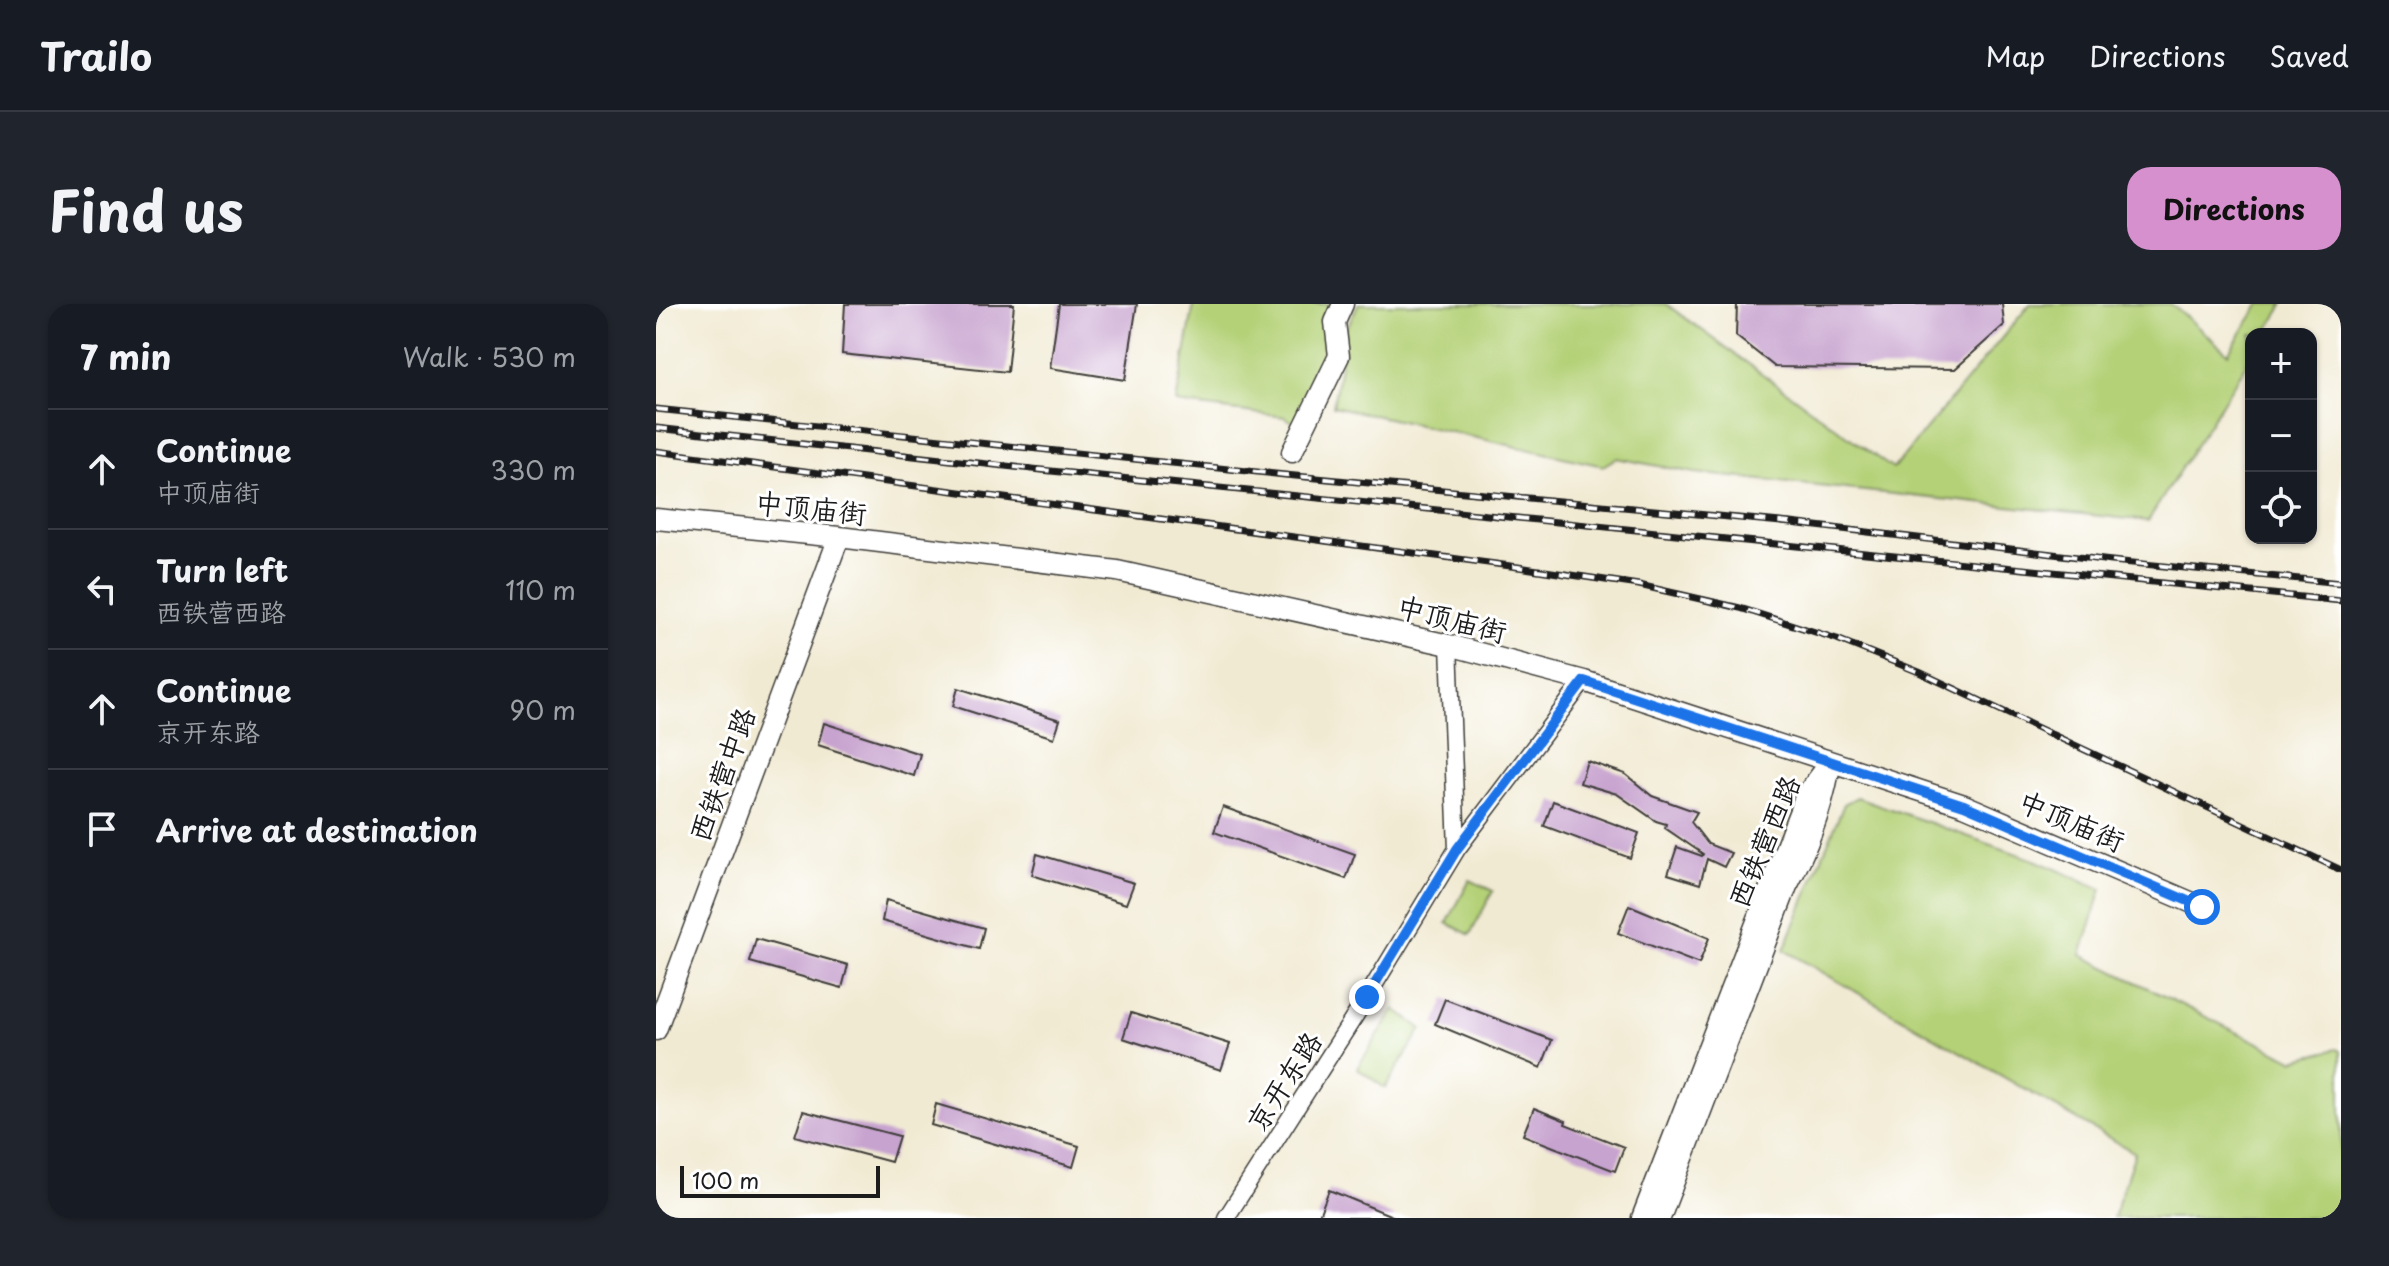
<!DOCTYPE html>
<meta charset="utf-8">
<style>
body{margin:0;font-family:"Playpen Sans","LXGW WenKai TC",sans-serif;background:#20242c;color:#f1f3f6}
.controls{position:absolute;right:24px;top:24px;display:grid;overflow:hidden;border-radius:16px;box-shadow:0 2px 6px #0004}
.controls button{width:72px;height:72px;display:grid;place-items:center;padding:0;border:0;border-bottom:2px solid #363941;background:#171b24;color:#f1f3f6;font:40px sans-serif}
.scale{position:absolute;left:24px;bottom:20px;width:200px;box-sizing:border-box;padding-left:8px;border:4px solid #1c1c1c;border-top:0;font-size:22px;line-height:28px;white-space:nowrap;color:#1c1c1c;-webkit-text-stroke:6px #fff;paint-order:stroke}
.stop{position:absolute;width:24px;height:24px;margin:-18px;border:6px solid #1a73e8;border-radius:50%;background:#fff}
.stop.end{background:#1a73e8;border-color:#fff;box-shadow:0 2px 8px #0008}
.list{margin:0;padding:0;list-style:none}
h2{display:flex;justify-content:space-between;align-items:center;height:104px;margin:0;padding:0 32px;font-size:34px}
h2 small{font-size:26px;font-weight:400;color:#9ea1a6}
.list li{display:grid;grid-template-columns:52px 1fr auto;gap:24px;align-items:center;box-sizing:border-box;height:120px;padding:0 32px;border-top:2px solid #363941}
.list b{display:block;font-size:30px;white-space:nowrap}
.list p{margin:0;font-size:26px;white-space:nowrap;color:#9ea1a6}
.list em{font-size:26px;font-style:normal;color:#9ea1a6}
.icon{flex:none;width:44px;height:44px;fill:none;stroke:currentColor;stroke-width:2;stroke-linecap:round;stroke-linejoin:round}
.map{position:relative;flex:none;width:1685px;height:914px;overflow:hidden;border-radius:24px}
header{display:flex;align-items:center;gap:48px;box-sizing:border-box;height:112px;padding:0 40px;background:#171b24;border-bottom:2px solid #363941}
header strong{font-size:38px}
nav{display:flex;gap:44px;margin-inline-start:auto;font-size:28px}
.intro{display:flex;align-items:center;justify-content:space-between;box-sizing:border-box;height:192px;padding:0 48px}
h1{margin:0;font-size:56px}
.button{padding:20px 36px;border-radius:24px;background:#d690ce;color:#111;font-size:28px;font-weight:700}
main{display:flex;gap:48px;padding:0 48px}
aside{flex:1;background:#171b24;border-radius:24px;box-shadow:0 2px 6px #0004}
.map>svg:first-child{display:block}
.green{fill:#b4d177;stroke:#68764a;stroke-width:2}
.building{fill:#c7a3cf}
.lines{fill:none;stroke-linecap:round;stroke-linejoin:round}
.minor-casing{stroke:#3c3b37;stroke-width:19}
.tertiary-casing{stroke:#3c3b37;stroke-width:23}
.minor{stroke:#fff;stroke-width:16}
.tertiary{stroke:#fff;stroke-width:20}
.rail-casing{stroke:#1c1c1c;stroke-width:7}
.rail{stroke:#fff;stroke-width:4;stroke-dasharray:12;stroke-linecap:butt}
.route{stroke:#1a73e8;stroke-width:10}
.labels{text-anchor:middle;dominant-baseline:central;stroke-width:6;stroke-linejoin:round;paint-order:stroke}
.street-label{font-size:28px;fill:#1c1c1c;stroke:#fff}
</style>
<header>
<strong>Trailo</strong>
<nav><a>Map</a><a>Directions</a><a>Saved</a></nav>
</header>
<div class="intro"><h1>Find us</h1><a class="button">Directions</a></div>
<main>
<aside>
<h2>7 min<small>Walk · 530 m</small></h2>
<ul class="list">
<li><svg class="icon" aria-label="ahead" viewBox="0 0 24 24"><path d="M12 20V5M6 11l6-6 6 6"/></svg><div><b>Continue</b><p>中顶庙街</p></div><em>330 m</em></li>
<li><svg class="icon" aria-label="left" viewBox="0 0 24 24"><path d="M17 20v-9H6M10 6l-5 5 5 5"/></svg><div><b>Turn left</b><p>西铁营西路</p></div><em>110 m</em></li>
<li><svg class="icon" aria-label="ahead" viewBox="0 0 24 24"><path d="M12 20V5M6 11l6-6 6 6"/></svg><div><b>Continue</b><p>京开东路</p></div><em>90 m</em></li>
<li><svg class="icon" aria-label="arrive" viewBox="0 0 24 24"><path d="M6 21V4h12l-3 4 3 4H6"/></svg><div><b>Arrive at destination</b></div></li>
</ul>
</aside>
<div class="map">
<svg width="1685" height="914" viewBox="0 0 1685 914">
<rect width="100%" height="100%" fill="#fff"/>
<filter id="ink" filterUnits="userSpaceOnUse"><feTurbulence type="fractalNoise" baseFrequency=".0125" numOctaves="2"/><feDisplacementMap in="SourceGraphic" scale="16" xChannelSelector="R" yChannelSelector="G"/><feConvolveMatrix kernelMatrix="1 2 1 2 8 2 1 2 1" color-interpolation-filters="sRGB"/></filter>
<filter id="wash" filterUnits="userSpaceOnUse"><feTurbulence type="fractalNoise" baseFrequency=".006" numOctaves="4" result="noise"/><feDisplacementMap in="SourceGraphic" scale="32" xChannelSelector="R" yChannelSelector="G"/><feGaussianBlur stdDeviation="1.8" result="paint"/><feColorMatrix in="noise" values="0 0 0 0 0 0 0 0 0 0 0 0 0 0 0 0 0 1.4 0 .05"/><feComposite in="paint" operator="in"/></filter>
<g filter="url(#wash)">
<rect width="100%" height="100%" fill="#f1ead3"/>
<path class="green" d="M538,0h142l-3,53 -33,70 -15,-10 -109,-14z
M702,0h308l227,165 137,-165h141l57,49 32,-49h24l-19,30h-14v23l-103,164 -453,-48 -79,-15 -13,8 -270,-60 13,-76z
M1201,493l180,64 65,28 -21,66 212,105 44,-11 4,2v167h-228l22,-65 -351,-203 60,-146z
M814,576l23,11 -23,44 -23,-12z
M739,705l27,20 -37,59 -28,-20z"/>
<g id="blocks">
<path class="building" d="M189,0h169l-7,68 -165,-18z
M403,0h78l-12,76 -75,-12z
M1081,0h265l2,21 -49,44 -180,-2 -39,-31z
M302,384l102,32 -6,18 -101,-32z
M168,419l96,31 -6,22 -96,-31z
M931,457l38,13 27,22 45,16 -6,10 17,22 23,9 -7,14 -17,-8 -7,25 -32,-10 9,-27 25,9 1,-2 -38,-26 1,-4 -10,-3 -39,-27 -37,-11z
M897,497l86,32 -9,25 -86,-32z
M567,503l132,47 -9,25 -132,-47z
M381,550l97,29 -8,21 -94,-29z
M230,596l98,28 -5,21 -97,-28z
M973,601l80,33 -10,26 -81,-31z
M100,635l92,26 -6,23 -92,-26z
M789,695l107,41 -11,28 -106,-44z
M475,709l99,31 -9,26 -98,-32z
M280,800l143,42 -6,21 -142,-42z
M878,804l32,13 -1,3 59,23 -9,24 -92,-36z
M147,807l96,25 -8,26 -96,-26z
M673,886l68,28h-79z"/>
</g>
</g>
<g filter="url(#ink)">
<use href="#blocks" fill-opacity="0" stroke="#3c3b37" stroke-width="2"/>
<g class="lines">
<g class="minor-casing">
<path id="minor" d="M793,341l8,204
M570,914l141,-221 90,-148 127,-168"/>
</g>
<g class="tertiary-casing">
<path id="tertiary" d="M636,148l47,-96 -4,-34 8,-18
M0,215l183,18 278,34 332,74 135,36 380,124 238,102
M0,726l183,-493
M986,914l164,-423 24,-32
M1004,914l127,-332c20,-37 34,-74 42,-115"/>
</g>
<use href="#minor" class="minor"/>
<use href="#tertiary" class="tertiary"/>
<g class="rail-casing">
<path id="rail" d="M0,105l629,66 506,48 321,38 229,22
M0,124l395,43 1290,130
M0,147l862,116 121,18 101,23 97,31 82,33 422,198"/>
</g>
<use href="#rail" class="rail"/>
</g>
</g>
<g class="lines" filter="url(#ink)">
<path class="route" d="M711,693l90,-148 127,-168 380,124 238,102"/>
</g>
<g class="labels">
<g class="street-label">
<text transform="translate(155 203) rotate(6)">中顶庙街</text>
<text transform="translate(796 314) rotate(14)">中顶庙街</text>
<text transform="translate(65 470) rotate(-70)">西铁营中路</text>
<text transform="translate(1416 516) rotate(23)">中顶庙街</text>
<text transform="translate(1107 537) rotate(-67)">西铁营西路</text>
<text transform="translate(627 777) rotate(-57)">京开东路</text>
</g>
</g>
</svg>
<div class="controls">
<button>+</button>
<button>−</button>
<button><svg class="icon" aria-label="locate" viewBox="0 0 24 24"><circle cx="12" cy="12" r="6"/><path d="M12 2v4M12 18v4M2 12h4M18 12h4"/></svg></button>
</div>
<div class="scale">100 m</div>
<div class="stop" style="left:1546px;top:603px"></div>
<div class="stop end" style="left:711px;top:693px"></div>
</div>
</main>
